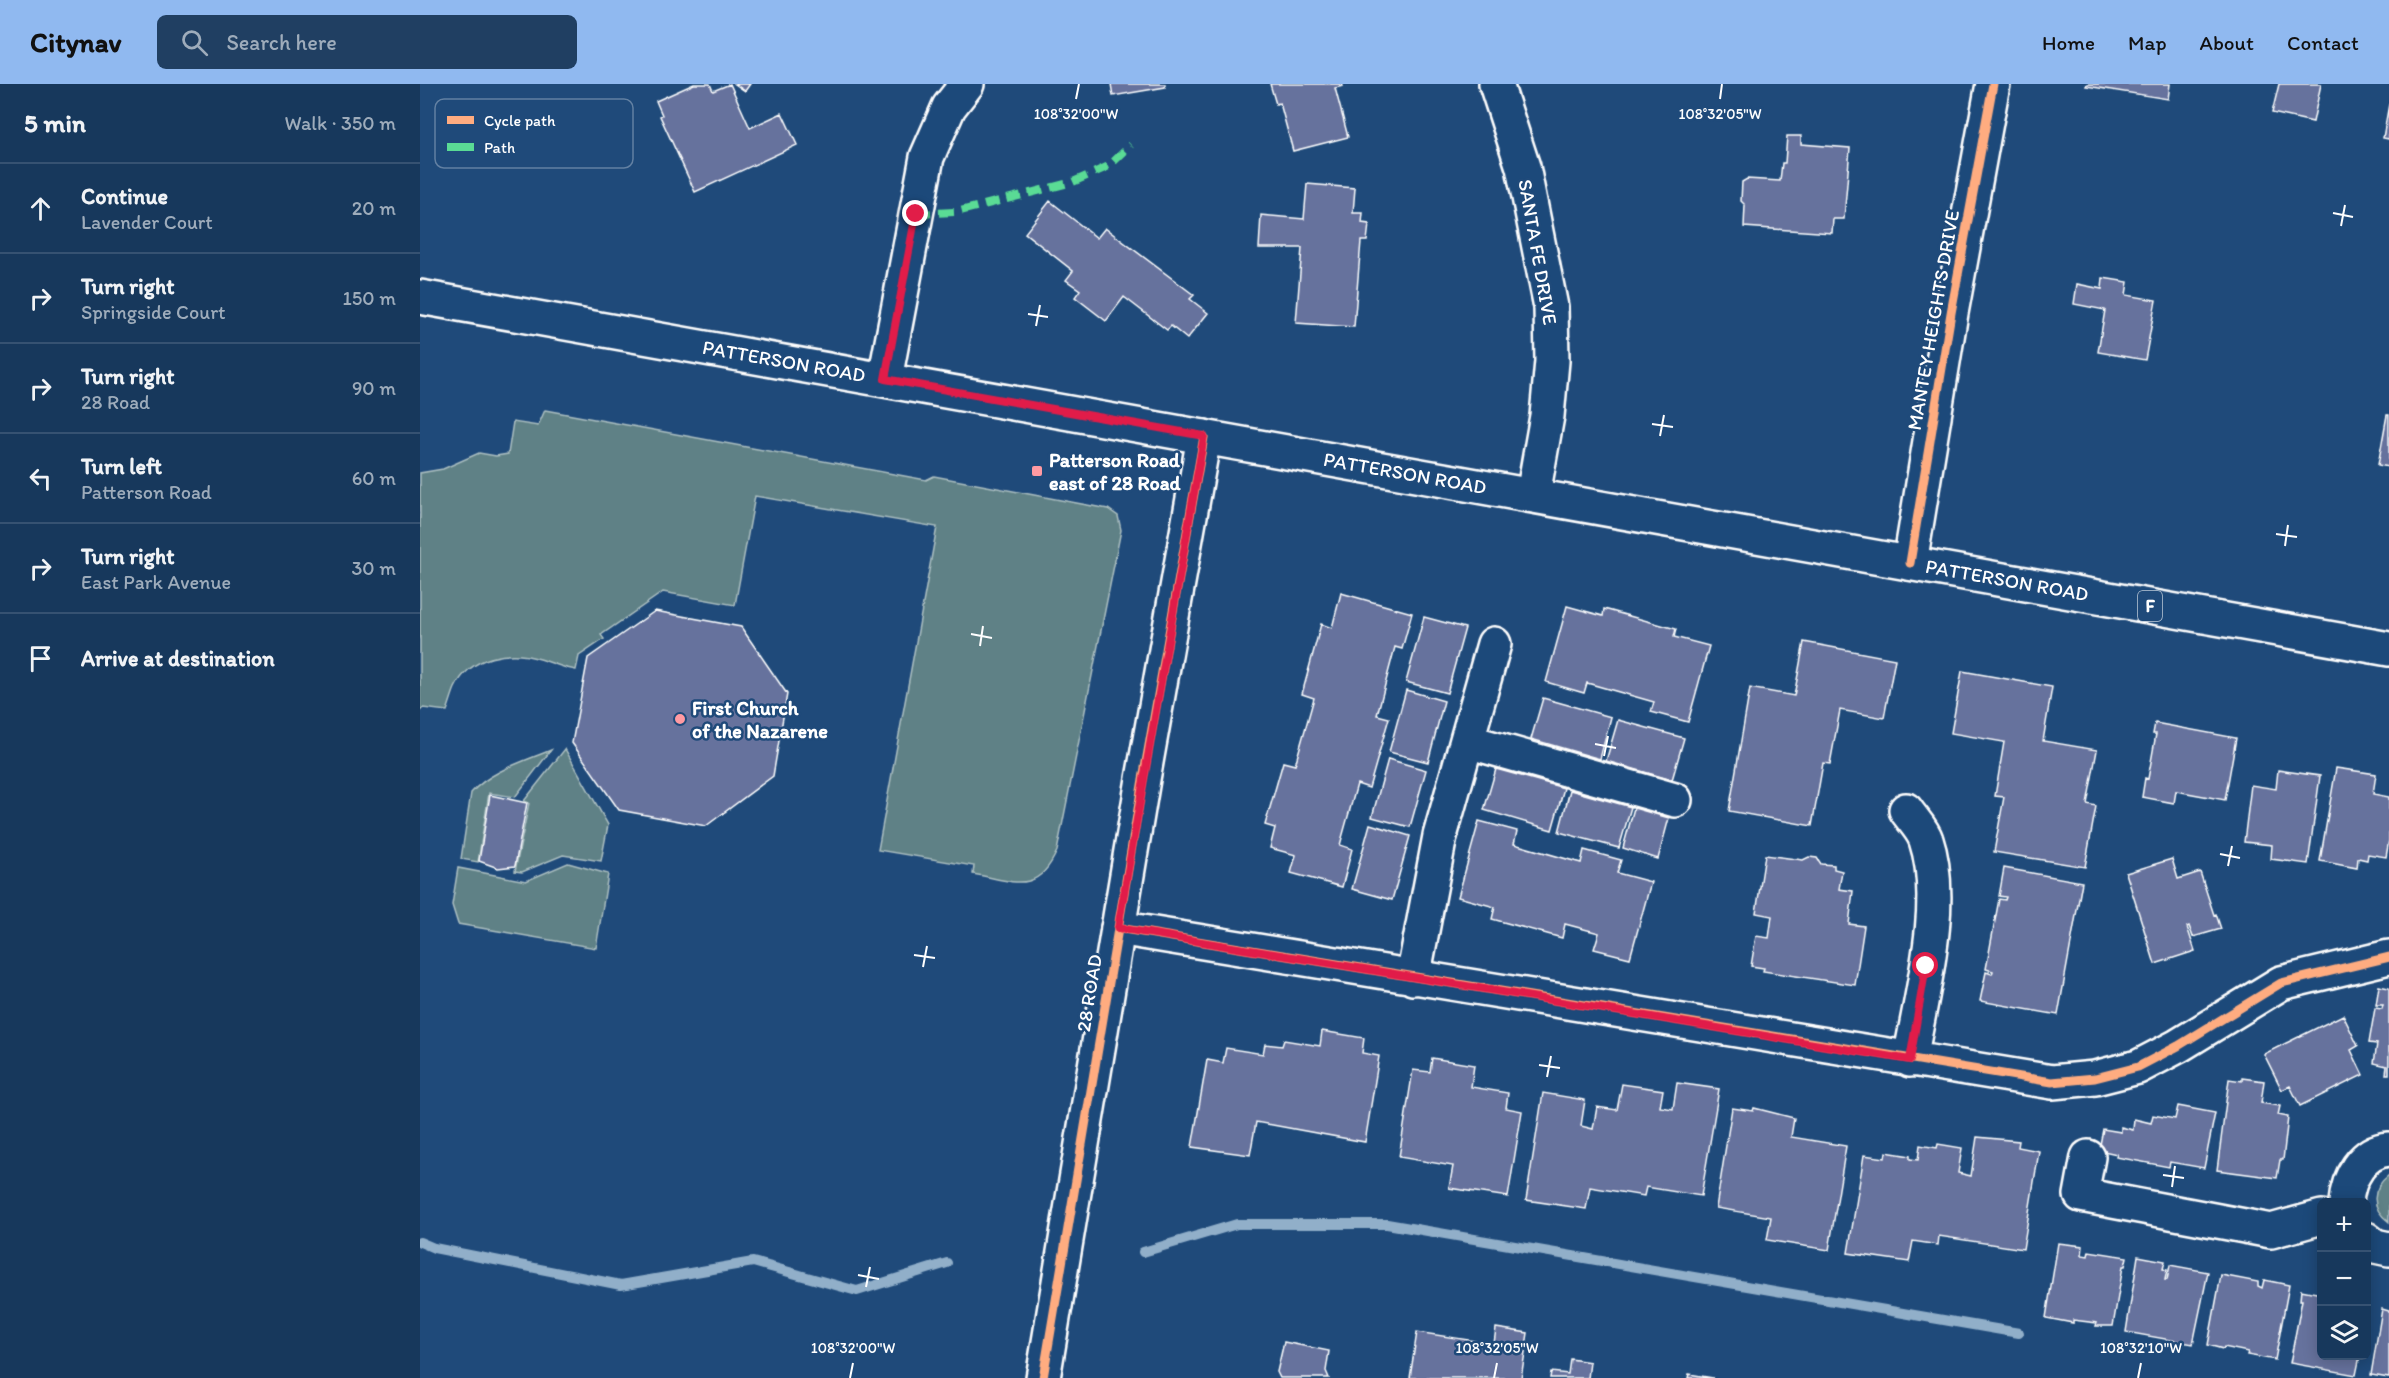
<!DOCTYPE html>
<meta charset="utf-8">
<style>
body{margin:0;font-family:Itim,sans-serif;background:#203f62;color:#f1f3f6}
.controls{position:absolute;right:18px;bottom:18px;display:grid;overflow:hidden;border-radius:9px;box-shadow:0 3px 15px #0003}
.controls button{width:54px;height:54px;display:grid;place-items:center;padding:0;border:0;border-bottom:2px solid #365272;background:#17385c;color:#f1f3f6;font:30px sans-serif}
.stop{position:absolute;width:18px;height:18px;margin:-14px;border:4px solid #e11d48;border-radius:50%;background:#fff}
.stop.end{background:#e11d48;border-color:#fff;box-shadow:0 2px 6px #0008}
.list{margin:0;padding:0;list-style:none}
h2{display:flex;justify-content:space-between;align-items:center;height:78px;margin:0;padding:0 24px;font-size:26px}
h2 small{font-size:20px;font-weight:400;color:#9eacbb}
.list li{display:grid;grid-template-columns:39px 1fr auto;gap:18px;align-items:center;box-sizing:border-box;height:90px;padding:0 24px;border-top:2px solid #365272}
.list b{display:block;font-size:22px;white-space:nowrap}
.list p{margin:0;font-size:20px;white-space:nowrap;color:#9eacbb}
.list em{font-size:20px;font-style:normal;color:#9eacbb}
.icon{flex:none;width:33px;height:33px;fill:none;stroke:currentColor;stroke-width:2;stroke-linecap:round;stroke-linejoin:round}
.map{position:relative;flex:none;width:1969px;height:1294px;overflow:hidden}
header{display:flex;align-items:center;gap:36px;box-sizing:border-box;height:84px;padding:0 30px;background:#90b9f0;color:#111}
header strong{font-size:28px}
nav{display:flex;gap:33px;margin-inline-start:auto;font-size:21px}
.search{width:420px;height:54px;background:#203f62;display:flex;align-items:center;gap:15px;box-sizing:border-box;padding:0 21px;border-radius:9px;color:#9eacbb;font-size:22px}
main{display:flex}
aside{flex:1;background:#17385c}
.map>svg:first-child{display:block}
.green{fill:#5e8186;stroke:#aec0c2;stroke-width:1.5}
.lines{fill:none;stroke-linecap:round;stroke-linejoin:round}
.stream{stroke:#91afc9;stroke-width:10}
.building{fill:#66729d;stroke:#fff;stroke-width:1.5}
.minor-casing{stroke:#fff;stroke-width:38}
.tertiary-casing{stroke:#fff;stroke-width:38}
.primary-casing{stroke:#fff;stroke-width:38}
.minor{stroke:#1f4a7a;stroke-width:33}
.tertiary{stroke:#1f4a7a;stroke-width:33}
.primary{stroke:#1f4a7a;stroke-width:33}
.quiet{stroke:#5adb95;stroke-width:8;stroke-dasharray:15 8;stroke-linecap:butt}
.cycleway-casing{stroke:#1f4a7a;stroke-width:13}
.cycleway{stroke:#ffac80;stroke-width:9}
.route{stroke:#e11d48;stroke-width:8}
.ticks{fill:none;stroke:#fff;stroke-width:2}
.poi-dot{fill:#ff9aa2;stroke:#1f4a7a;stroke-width:2}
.labels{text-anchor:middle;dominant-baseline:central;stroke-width:5;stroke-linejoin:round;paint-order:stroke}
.shield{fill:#1f4a7a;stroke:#bcc9d7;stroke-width:1.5}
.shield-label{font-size:18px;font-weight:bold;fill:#fff}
.street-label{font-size:20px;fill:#fff;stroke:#1f4a7a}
.poi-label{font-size:20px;font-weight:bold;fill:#fff;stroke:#1f4a7a;text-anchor:start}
.key{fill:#1f4a7a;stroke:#6280a2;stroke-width:1.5}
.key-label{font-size:16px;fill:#fff}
.ticks-label{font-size:15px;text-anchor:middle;fill:#fff;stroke:#1f4a7a;stroke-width:5;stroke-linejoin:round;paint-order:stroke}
</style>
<header>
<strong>Citynav</strong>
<div class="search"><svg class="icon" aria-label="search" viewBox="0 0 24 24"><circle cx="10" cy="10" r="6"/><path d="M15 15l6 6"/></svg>Search here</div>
<nav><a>Home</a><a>Map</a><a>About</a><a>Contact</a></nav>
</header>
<main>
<aside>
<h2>5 min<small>Walk · 350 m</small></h2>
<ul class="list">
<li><svg class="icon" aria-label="ahead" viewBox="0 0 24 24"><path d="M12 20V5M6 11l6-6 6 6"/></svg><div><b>Continue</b><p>Lavender Court</p></div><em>20 m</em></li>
<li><svg class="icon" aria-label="right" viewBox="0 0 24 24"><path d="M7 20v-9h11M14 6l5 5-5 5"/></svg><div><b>Turn right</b><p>Springside Court</p></div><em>150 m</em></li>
<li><svg class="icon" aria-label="right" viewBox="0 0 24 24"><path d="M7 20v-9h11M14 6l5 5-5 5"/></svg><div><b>Turn right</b><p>28 Road</p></div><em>90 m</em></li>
<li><svg class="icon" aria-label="left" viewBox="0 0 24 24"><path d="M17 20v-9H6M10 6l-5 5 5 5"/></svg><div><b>Turn left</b><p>Patterson Road</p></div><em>60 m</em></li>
<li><svg class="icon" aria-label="right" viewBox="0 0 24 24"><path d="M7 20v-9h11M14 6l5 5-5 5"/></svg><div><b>Turn right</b><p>East Park Avenue</p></div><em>30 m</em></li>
<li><svg class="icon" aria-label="arrive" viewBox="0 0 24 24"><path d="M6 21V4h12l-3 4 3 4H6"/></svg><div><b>Arrive at destination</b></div></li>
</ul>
</aside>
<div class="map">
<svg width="1969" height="1294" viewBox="0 0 1969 1294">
<rect width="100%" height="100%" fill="#1f4a7a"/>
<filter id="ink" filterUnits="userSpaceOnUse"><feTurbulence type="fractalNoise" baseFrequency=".0167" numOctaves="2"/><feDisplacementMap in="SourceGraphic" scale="12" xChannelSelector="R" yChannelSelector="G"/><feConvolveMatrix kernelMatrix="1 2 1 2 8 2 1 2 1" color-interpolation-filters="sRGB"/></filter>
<g filter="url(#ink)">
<path class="green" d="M125,326l381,70 8,-4 174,33 10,7 3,14 -64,321c-20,45 -44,30 -84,23l1,-8 -96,-16 59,-323 -182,-31 -20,109 -72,-13 -62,43 3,4 -25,17 -3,14c-13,-2 -23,-7 -36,-11 -31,-10 -70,-3 -85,29 -3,7 -5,15 -8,23l-24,-3 -3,3v-238l23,-4 36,-16 17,3 12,-2 5,-32 25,4z
M145,665l43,76 -7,36 -38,-6 -41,17 -7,-1 14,-68 -5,-2z
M131,666l-36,47 -26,-4 -11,69 -17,-3 10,-66c19,-22 54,-32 80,-43z
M148,779l40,11 -12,74 -138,-24 -6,-19 6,-37 68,13z
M1969,1091v47c-19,-14 -18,-33 0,-47z"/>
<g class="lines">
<path class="stream" d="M0,1158l14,6 187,37 132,-23 104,29 90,-28
M723,1168l94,-28h150l632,109"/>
</g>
<path class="building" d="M274,0h16l3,7 17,-7 20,44 32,-15 15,32 -102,47 -35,-76 2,-1 -6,-14z
M315,0h15l-5,7z
M691,0h54v3l-52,9z
M850,0h72l1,2 -8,2 13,49 -55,14 -13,-48 -4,1z
M1667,0h83l-2,15 -82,-13z
M1859,0h42l-8,38 -41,-9z
M1969,20v35l-6,-1z
M1367,52h14v8l49,4 -6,71h-11l-1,14 -88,-6 1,-22 -4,-4 1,-19 5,-3 33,2 2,-18h3z
M887,100l48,4 -2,25h10l-1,10 7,1 -2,17h-6l-7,86 -58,-4 6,-75h-43l2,-33 43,4z
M630,117l47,37 8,-10 89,67 -4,4 18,14 -21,26 -16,-13 -4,4 -43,-33 -18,24 -31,-24 5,-7 -14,-10 7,-9 -48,-38z
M1683,194l25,4 -2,13 30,5 -11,60 -47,-8 7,-42 -31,-6 3,-20 25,5z
M1967,331h2v52l-11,-2z
M921,509l71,20 -10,36 -7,-2 -18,68 12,3 -20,70 -12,-4 -17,61 12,4 -10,38 -51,-14 5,-18 -26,-7 5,-20 -10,-3 18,-63 12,3 19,-67 -12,-4 19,-70 11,4z
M1147,522l36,10 1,-7 72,20 -2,8 35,9 -21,76 -37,-10 3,-10 -67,-19 -3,10 -38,-11z
M235,527l86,16 46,67 -14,82 -67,50 -87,-16 -47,-67 16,-85z
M1004,533l41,11 -18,65 -41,-11z
M1384,558l91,17 -11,59 -44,-8 -10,54 -7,-1 -11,63 -83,-15 21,-123 44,8z
M1542,587l90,16 -9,54 54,9 -10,54 9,2 -11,61 -91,-15 10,-55 -9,-1 9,-54 -53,-9z
M986,606l38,11 -16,61 -39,-10z
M1123,614l68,19 -11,42 -69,-20z
M1198,636l66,18 -12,42 -66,-19z
M1735,639l81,15 -11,62 -49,-9 -2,12 -32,-6 3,-19 3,1 8,-45h-3z
M968,675l38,11 -16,57 -38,-10z
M1916,684l40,6 -3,20 16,3v43l-3,17 -18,-3 -1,6 -9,-2 -1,10 -37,-7z
M1076,685l68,19 -12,42 -68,-20z
M1858,686l42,6 -12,88 -37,-5 1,-14 -28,-3 7,-57 25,4z
M1150,706l61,17 -12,41 -60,-16z
M70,711l37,8 -12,63 -17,2 -19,-7z
M1214,724l35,10 -11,41 -35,-11z
M1059,737l38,10 -3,13 67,19 3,-13 37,10 -4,13 34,9 -21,76 -36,-9 5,-16 -34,-9 -3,14 -70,-19 3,-12 -37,-10z
M950,740l40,12 -18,64 -40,-11z
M1345,771l38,5 6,-3 8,1 4,6 13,1v4l8,2 -3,18 14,2 -4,33 15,2 -9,59 -92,-14 1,-3 -13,-2 5,-30 13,2 3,-22 -16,-3z
M1752,775l6,20 22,-7 14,43 2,-1 5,15 -28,8 -4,-11 -2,1 8,24 -40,13 -29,-91z
M1584,784l78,14 -24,133 -78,-14 6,-29 6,2 1,-3 -7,-2 13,-70 6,1 1,-3 -7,-1z
M1959,902l10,2v86h-3l1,-8 -13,-3 3,-19 -8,-1 6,-35 7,1 1,-4h-7z
M1923,931l15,31 -7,4 12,25 -63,31 -10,-20 -8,4 -18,-36z
M902,947l42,7 -2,15 17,3 -14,86 -109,-20 -6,33 -58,-8 15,-87 16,3 3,-15 37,6 2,-10 17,2 2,-6 36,6z
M1012,974l42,7 -3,22 37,6 -2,15 16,3 -14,86 -59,-9 4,-22 -54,-9 14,-87 17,2z
M1822,994l22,3 -3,22 19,3 -2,9 10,2 -5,43h-3l-3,18 -60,-8 12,-91 13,2z
M1257,999l42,6 -18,107 -55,-9 -2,9 -54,-9 -4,22 -60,-9 17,-107 42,7 -4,26 12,3 4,-22 20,3 5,-26 41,6 -3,17 13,2z
M1758,1022l37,7 -11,55 -34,-6 -1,5 -53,-10 1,-3 -18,-4 4,-21 18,3v-5l12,3 1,-11 17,4 2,-8 22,4z
M1312,1024l21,3 1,-3 40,10 -3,19 55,9 -17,104 -62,-10 4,-23 -55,-9z
M1557,1053l42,4 -1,6 21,4 -16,98 -84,-13 -1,9 -25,-4 -4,21 -61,-9 16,-98 21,3 1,-6 24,4v3l8,1 2,-15 17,3 1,-4 24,4 -4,25 13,3z
M1638,1159l25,3 -1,9 6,1 1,-5 38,6 -2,9h-2l-10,60h-17l1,-3 -24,-3v3l-27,-5z
M1718,1172l27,5 -2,8 4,1 -2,10h2l3,-15 38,7 -15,72 -67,-12z
M1801,1191l37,7v4l4,2 2,-8 25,5 -14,75 -28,-5 1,-3 -24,-5 -1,2 -15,-4z
M1881,1206l21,4v62h38l-4,19 -66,-12 12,-63h-2z
M1962,1225l7,2v67l-18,-3z
M1076,1244l32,5 -7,45h-111l7,-46 77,12z
M864,1258l45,9 -3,20 3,7h-49l-3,-6z
M1150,1275l20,3 -2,16h-38l1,-6 17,2z
M1269,1290l24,4h-25z"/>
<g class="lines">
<g class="minor-casing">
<path id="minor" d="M1076,0l27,83 28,140 1,54 -5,55 -14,79
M465,295l42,-222 22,-50 18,-23
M1490,479l41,-250 42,-229
M1047,657l208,59
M1486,726c6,9 17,20 20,30 21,62 -5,156 -16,220
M698,844l934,154 43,-4 43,-11 40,-21 103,-63 108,-26
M993,894l27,-142 54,-192
M1668,1073l-7,38 190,36 51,-14
M1926,1118c2,-24 16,-51 43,-53
M1946,1155l9,7 14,3"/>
</g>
<g class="tertiary-casing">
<path id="tertiary" d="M623,1294l100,-599 61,-342"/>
</g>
<g class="primary-casing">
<path id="primary" d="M0,213l1969,352"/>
</g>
<use href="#minor" class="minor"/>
<use href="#tertiary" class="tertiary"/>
<use href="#primary" class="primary"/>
<path class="quiet" d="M496,130l40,-2 117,-30 36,-16 22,-21"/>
<g class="cycleway-casing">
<path id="cycleway" d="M1490,479l41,-250 42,-229
M698,844l934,154 43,-4 43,-11 40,-21 103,-63 108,-26
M623,1294l100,-599 61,-342"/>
</g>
<use href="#cycleway" class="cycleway"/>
</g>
</g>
<g class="lines" filter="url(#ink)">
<path class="route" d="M496,130l-31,165 319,57 -86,492 792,132 16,-94"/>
</g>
<path class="ticks" d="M656,15l3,-15M1300,15l2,-15M1913,129l20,4M1921,142l4,-21M608,230l20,3M616,242l4,-21M1232,340l21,3M1240,352l4,-21M1856,450l21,3M1865,462l3,-21M551,550l21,4M560,562l3,-20M1175,660l21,4M1184,672l4,-20M1800,770l20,4M1808,782l4,-20M494,871l21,3M503,883l4,-21M1119,981l21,3M1127,993l4,-21M1743,1091l21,3M1752,1103l3,-21M438,1191l21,4M446,1203l4,-20M430,1294l3,-15M1074,1294l3,-15M1718,1294l3,-15"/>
<g class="poi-dot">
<rect x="611" y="381" width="12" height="12" rx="3"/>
<circle cx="260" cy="635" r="6"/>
</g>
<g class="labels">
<rect class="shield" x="1718" y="507" width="24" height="30" rx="4.5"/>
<g class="shield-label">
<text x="1730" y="522">F</text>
</g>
<g class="street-label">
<text transform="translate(1118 168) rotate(80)">SANTA FE DRIVE</text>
<text transform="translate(1513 236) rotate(-80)">MANTEY HEIGHTS DRIVE</text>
<text transform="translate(364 277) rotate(10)">PATTERSON ROAD</text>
<text transform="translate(985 389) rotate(10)">PATTERSON ROAD</text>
<text transform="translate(1587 496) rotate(10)">PATTERSON ROAD</text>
<text transform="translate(669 909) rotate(-81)">28 ROAD</text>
</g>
<g class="poi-label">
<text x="629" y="376">Patterson Road<tspan x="629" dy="23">east of 28 Road</tspan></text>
<text x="272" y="624">First Church<tspan x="272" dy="23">of the Nazarene</tspan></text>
</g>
</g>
<rect x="15" y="15" width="198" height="69" rx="9" class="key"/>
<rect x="27" y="32" width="27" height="8" fill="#ffac80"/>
<rect x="27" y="59" width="27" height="8" fill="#5adb95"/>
<g class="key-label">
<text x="64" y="42">Cycle path</text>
<text x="64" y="69">Path</text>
</g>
<g class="ticks-label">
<text x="656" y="35">108°32'00"W</text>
<text x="1300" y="35">108°32'05"W</text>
<text x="433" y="1269">108°32'00"W</text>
<text x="1077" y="1269">108°32'05"W</text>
<text x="1721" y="1269">108°32'10"W</text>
</g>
</svg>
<div class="controls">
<button>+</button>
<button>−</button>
<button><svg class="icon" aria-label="layers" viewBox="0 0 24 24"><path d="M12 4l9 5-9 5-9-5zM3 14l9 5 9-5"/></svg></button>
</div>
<div class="stop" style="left:1506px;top:882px"></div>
<div class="stop end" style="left:496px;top:130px"></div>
</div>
</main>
